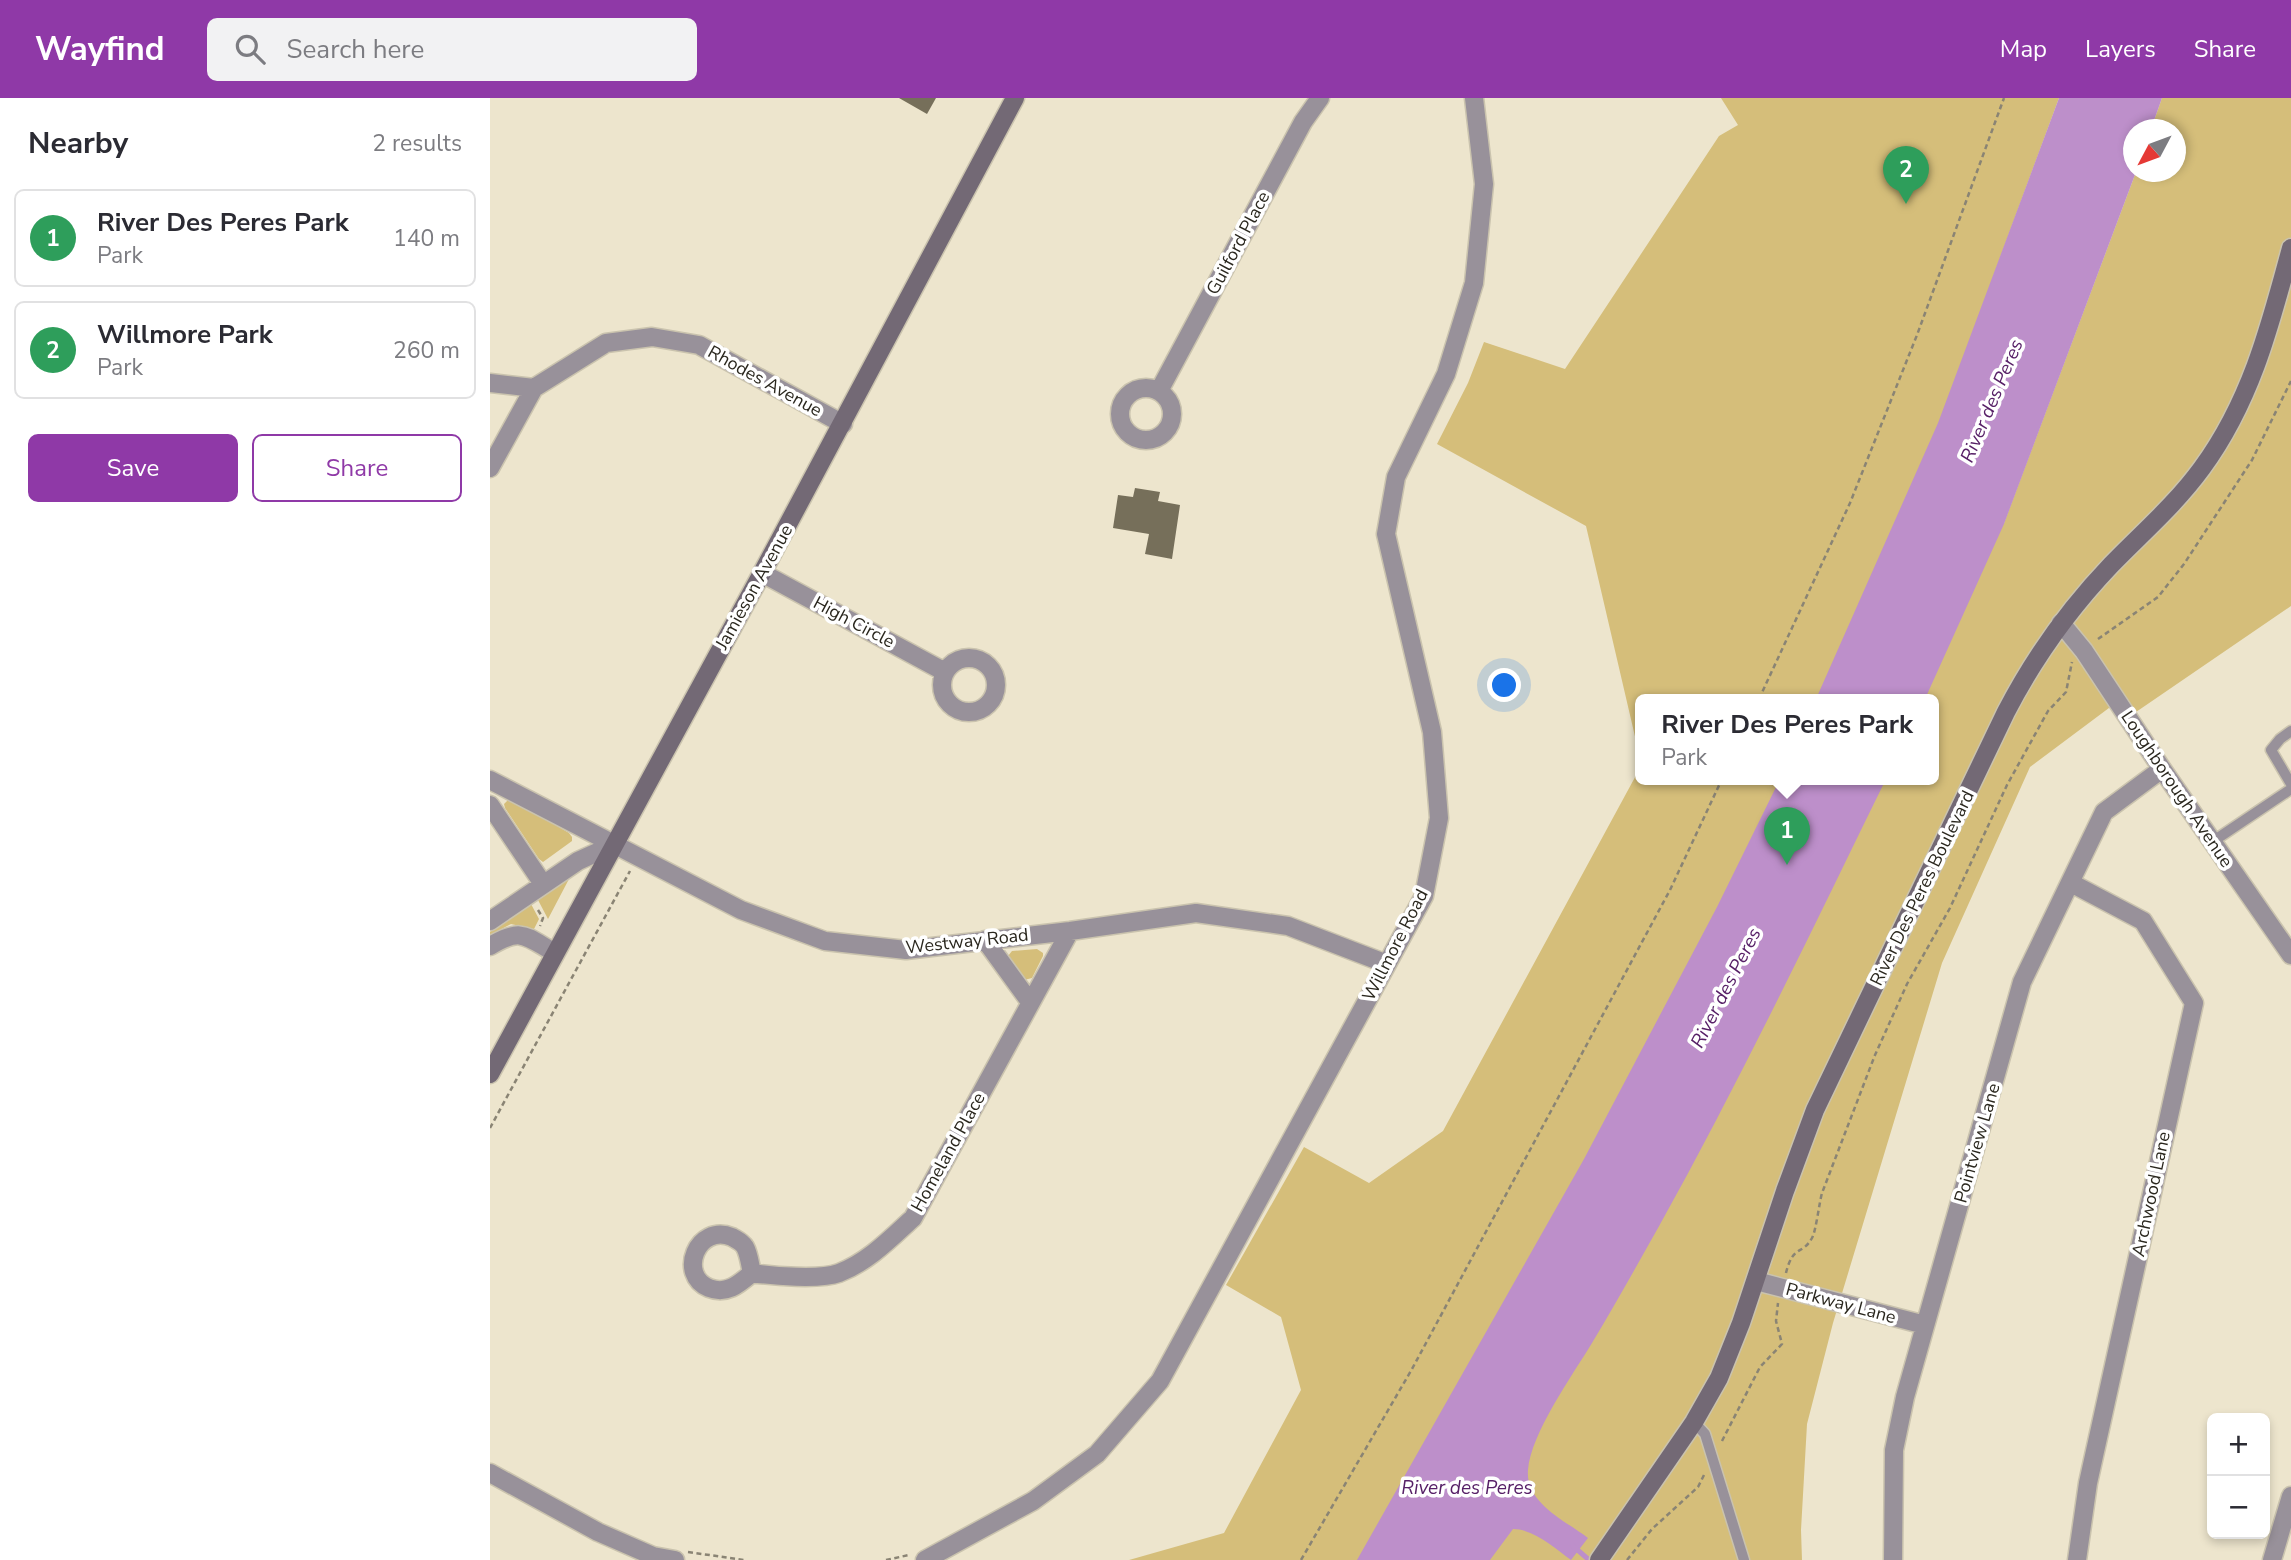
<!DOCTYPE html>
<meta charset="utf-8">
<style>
body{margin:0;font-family:"Nunito Sans",sans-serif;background:#f2f2f3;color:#2b2b33}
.controls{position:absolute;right:21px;bottom:21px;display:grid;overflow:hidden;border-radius:10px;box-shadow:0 4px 10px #0003}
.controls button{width:63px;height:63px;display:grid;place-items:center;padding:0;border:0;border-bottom:2px solid #e1e1e2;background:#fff;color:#2b2b33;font:35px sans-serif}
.compass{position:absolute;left:1633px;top:21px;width:63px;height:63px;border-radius:50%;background:#fff;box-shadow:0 4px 10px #0003;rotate:229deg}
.you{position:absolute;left:1015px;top:588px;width:24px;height:24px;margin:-18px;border:5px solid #fff;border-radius:50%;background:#1a73e8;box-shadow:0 0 0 10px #1a73e833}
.badge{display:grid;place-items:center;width:46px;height:46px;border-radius:50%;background:#8f39a7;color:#fff;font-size:23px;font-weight:700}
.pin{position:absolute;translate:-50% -58px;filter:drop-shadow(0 2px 4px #0008)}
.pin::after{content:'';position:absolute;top:37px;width:24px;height:21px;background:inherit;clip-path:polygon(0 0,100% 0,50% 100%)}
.popup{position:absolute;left:1145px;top:596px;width:304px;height:91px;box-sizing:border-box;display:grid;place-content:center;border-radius:10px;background:#fff;filter:drop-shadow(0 2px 5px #0005);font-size:23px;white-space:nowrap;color:#7c7c81}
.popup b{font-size:26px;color:#2b2b33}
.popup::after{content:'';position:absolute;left:50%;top:100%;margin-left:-14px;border:14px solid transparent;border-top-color:#fff}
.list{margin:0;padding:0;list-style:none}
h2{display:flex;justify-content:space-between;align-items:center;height:91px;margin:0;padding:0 28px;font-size:30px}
h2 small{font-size:23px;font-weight:400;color:#7c7c81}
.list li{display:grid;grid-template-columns:46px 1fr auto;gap:21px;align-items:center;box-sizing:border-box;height:98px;margin:0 14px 14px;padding:0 14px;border:2px solid #e1e1e2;border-radius:10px}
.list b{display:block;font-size:26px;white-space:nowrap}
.list p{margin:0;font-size:23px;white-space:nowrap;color:#7c7c81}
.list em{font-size:23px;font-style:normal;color:#7c7c81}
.actions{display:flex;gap:14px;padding:21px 28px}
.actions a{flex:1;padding:16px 0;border:2px solid #8f39a7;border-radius:10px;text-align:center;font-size:24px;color:#8f39a7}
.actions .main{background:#8f39a7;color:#fff}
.icon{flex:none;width:38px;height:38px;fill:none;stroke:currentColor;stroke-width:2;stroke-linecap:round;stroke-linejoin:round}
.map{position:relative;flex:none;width:1801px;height:1462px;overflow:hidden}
header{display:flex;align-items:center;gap:42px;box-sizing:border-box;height:98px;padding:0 35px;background:#8f39a7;color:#fff}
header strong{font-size:33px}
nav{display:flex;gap:38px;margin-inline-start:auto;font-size:24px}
.search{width:490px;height:63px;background:#f2f2f3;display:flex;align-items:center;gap:18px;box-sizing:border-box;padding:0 24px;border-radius:10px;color:#7c7c81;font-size:26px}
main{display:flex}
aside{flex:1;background:#fff}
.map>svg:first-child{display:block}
.green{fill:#d5be7a}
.water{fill:#bd8fca}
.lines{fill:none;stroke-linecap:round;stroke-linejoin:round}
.stream{stroke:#bd8fca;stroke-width:5}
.building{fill:#766f5a}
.lane-casing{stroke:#cac3ae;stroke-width:13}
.street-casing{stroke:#cac3ae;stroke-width:21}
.secondary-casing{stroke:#cac3ae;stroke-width:21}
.path{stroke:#8a8474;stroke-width:2.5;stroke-dasharray:5 3.5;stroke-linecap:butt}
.lane{stroke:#98919a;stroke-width:10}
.street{stroke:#98919a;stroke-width:18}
.secondary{stroke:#736975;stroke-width:18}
.labels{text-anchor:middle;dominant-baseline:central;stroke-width:7;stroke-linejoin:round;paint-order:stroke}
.street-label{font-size:18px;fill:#2a271e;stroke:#fff}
.water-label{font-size:19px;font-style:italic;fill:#572067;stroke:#fff}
</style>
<header>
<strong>Wayfind</strong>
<div class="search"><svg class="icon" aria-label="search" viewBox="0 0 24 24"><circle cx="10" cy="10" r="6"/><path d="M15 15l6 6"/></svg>Search here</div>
<nav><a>Map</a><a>Layers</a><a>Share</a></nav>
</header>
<main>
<aside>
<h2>Nearby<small>2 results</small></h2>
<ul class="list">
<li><span class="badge" style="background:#2e9e5b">1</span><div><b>River Des Peres Park</b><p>Park</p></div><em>140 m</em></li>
<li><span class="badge" style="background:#2e9e5b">2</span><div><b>Willmore Park</b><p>Park</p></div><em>260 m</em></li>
</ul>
<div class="actions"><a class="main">Save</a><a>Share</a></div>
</aside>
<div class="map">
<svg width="1801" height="1462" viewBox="0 0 1801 1462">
<rect width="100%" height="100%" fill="#ede5cd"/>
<path class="green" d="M1231,0h338l-66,179 11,246 132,-351h40v-42l-25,-1 11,-31h129v508l-155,106 -11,-16 -95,71 -88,196 -109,360 -26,101 -6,106 1,30h-673l95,-27 77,-143 -20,-73 -55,-32 78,-138 65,36 74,-52 197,-363v11h294v-80h-294v59l-54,-232 -149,-82 31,-61 16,-41 81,27 154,-233 19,-11z
M20,700l59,35 3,4v4l-29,21 -4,-3 -34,-51 -1,-4z
M79,781l-21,40 -10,-19z
M41,806l8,15 -5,10 -23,-5 -21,11v-3z
M547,851l6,4v3l-11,22 -8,2 -16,-24 4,-5z"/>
<path class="water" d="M1569,0h103l-11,31 -17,1v42h2l-132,352 -79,175h-109l122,-276z
M1290,681h106c-74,151 -146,302 -228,449 -22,39 -43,77 -66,115 -20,33 -61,90 -64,127 -3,33 38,51 60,68l-17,22c-16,-12 -38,-31 -58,-31l-23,31h-133l227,-401 133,-252z"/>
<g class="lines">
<path class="stream" d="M1083,1448l16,14"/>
</g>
<path class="building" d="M409,0h37l-9,16z
M645,390l25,4 -2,9 22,4 -8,54 -27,-5 4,-20 -36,-6 5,-33 15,2z"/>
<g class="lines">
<g class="lane-casing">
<path id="lane" d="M1801,633l-11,8 -9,11 20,34
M1722,744l79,-53
M1204,1324l11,12 39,126"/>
</g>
<g class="street-casing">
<path id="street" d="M0,285l44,5 72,-45 46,-6 47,8 144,79
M630 316a26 26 0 1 1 52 0a26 26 0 1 1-52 0Z
M669,293l144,-269 17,-24
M0,370l44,-80
M272,475l183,99
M1571,525l23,28 78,118 129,186
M452 587a27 27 0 1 1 54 0a27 27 0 1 1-54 0Z
M0,682l251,130 84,31 81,9 164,-19 126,-18 92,13 99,38
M0,707l53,79
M1581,785l72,38 51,82 -106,480 -11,77
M0,823l88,-60 35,-16
M495,842l45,62
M0,848c32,-19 35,-10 65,7
M262,1175c-2,-8 -3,-19 -7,-26 -3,-5 -8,-7 -13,-10 -35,-14 -55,38 -23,51 18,7 30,-4 43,-15 21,3 68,7 87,0 29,-11 51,-34 74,-55l157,-287
M1266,1183l169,44
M0,1375l108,59 55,24 2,4
M163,1458l22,4
M435,1462l108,-59 64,-47 63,-73 264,-485 15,-78 -7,-86 -46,-198 10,-57 50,-103 28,-91 10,-99 -10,-86
M1403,1462l1,-110 11,-53 117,-415 82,-170 58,-43
M1782,1462l19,-64"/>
</g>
<g class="secondary-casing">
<path id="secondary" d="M0,976l272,-501 253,-475
M1109,1462l95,-138 25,-44 22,-55 44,-132 30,-81 191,-398c28,-54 63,-103 105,-147 31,-32 64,-60 91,-97 49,-67 68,-142 89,-220"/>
</g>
<path class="path" d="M1608,541l60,-42 26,-33 68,-104 39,-79
M1269,601l91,-196 67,-168 87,-237
M48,812l5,8 -3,8
M0,1030l140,-257
M1296,1175c7,-29 16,-17 26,-35 4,-7 7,-34 10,-45l53,-138 32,-71 43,-76 57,-123 41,-74 18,-19 6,-30
M1232,1343l38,-74 22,-23 -6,-23 2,-18
M198,1454l56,8
M396,1462l23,-5
M811,1462l111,-191 258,-479 52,-111
M1137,1462l25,-31 46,-42 6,-12"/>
<use href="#lane" class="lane"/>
<use href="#street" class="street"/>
<use href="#secondary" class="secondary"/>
</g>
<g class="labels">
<g class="street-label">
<text transform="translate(748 145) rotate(-62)">Guilford Place</text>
<text transform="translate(275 283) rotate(29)">Rhodes Avenue</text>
<text transform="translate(264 489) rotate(-61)">Jamieson Avenue</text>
<text transform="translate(364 524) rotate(28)">High Circle</text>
<text transform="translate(1687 691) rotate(56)">Loughborough Avenue</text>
<text transform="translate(1432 790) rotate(-64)">River Des Peres Boulevard</text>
<text transform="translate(477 843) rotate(-6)">Westway Road</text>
<text transform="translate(905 847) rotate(-63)">Willmore Road</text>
<text transform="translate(1487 1045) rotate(-74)">Pointview Lane</text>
<text transform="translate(458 1054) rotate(-61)">Homeland Place</text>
<text transform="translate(1661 1096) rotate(-78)">Archwood Lane</text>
<text transform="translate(1351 1205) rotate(15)">Parkway Lane</text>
</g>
<g class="water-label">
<text transform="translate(1502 303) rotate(-67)">River des Peres</text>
<text transform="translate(1236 890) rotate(-63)">River des Peres</text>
<text x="977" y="1390">River des Peres</text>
</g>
</g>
</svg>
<div class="controls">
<button>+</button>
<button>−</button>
</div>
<svg class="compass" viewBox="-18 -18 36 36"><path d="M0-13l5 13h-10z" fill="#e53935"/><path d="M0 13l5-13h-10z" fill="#7c7c81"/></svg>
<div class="you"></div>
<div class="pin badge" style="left:1297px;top:767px;background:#2e9e5b">1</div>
<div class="popup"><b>River Des Peres Park</b>Park</div>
<div class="pin badge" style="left:1416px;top:106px;background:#2e9e5b">2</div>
</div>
</main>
